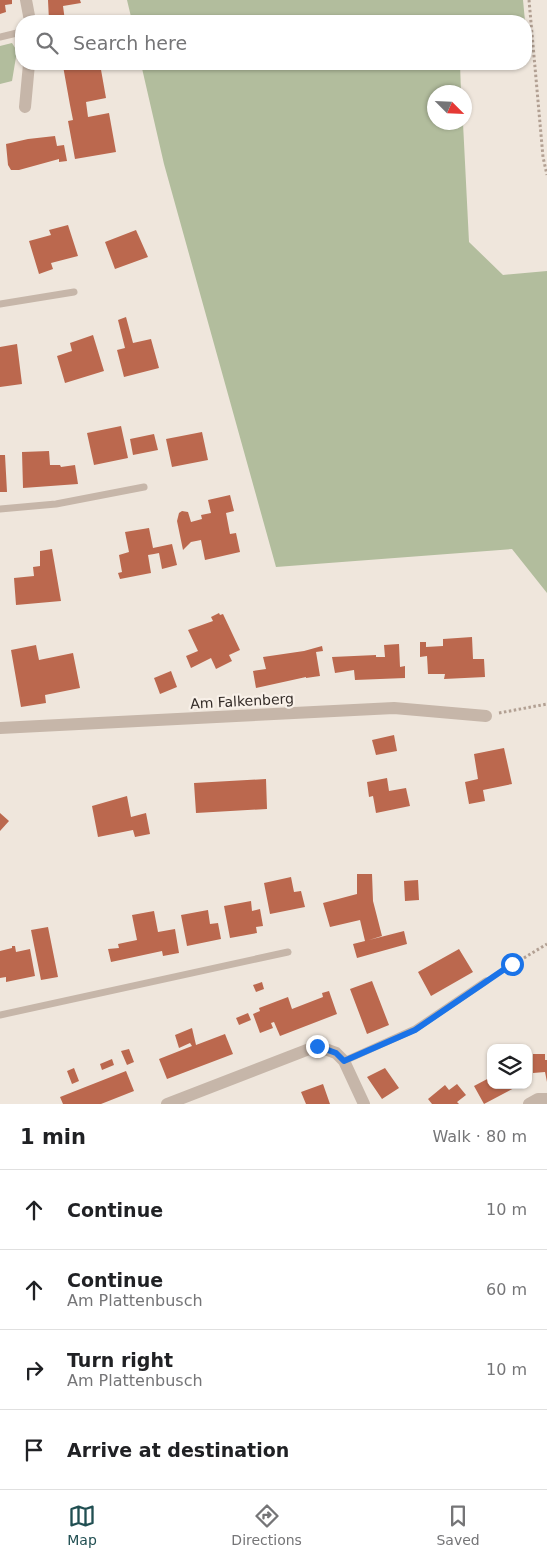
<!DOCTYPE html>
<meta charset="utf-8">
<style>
body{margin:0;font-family:"DejaVu Sans",sans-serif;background:#f2f2f2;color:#202124}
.controls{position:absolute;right:15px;bottom:15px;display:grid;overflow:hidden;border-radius:10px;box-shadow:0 1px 4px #0004}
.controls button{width:45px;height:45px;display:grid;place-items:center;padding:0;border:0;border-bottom:1px solid #e0e0e0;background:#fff;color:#202124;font:25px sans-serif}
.compass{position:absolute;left:427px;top:85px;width:45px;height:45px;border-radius:50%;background:#fff;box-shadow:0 1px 4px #0004;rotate:114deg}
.stop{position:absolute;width:15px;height:15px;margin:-11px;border:4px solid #1a73e8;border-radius:50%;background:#fff}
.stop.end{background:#1a73e8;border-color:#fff;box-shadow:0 1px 5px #0008}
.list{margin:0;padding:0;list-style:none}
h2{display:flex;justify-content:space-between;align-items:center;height:65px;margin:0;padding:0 20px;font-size:21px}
h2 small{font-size:16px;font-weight:400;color:#757577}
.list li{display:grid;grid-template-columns:32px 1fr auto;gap:15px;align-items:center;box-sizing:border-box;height:80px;padding:0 20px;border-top:1px solid #e0e0e0}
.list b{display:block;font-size:19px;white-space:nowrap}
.list p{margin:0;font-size:16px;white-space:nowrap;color:#757577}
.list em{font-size:16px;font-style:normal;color:#757577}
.icon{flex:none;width:28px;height:28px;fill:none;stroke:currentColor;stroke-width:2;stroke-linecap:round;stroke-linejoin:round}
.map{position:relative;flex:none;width:547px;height:1104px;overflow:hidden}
.search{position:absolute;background:#fff;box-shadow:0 1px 4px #0004;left:15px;right:15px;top:15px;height:55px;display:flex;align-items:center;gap:12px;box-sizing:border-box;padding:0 18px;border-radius:20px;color:#757577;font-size:19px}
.sheet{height:385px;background:#fff}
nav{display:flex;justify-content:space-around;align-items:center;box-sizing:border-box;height:70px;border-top:1px solid #e0e0e0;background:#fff;font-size:14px;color:#757577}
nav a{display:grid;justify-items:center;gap:2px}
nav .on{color:#214f52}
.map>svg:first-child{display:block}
.green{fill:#b2bd9d}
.building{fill:#bb684e}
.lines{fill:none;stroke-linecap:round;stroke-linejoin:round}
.path{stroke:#b2a093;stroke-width:3;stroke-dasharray:2.5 2.5;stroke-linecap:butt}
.service{stroke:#c6b6a9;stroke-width:7}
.minor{stroke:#c6b6a9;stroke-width:12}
.route{stroke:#1a73e8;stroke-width:6}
.labels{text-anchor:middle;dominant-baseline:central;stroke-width:4.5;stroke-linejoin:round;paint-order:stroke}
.street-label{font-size:14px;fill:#342c28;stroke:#f8f0e8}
</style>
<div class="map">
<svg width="547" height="1104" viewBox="0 0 547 1104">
<rect width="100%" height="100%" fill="#efe6dc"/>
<path class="green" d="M127,0h396l2,21h-393z
M12,43l5,8 -5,30 -12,3v-38z
M141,64h319l1,28h-27v30l29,1 6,119 34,33 44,-4v322l-35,-44 -236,18 -112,-403z"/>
<path class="building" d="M0,0h12v4l-7,1 1,7 -6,2z
M48,0h32l1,3 -18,3 2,15h-16z
M57,64h43l6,34 -20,4 2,15 21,-4 7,39 -41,7 -7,-38 5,-1 -3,-15 -7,-39 -5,1z
M55,136l2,10 7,-1 3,16 -8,1v-3l-40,11h-8l-3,-5 -2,-21 22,-5z
M68,225l10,31 -27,7 2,6 -14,5 -10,-33 22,-6 -2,-5z
M136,230l12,27 -33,12 -10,-27z
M126,317l7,26 18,-4 8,29 -35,9 -7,-27 8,-2 -7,-28z
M93,335l11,36 -39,12 -8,-27 15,-5 -2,-8z
M17,344l5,40 -22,3v-40z
M121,426l7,32 -34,7 -7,-32z
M202,432l6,28 -36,7 -6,-28z
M154,434l4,16 -25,5 -3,-16z
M49,451l1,14h10l1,2 14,-2 3,19 -55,4 -1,-36z
M0,455h5l2,37h-7z
M230,495l4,16 -8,2 4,21 6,-1 4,19 -35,8 -4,-20 -10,2 -8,8 -6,-29 2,-8 3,-2 6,1 3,10 11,-3 -1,-4 10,-2 -3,-13z
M149,528l4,20 19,-4 5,21 -15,4 -3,-16 -5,1 -6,1 3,18 -31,6 -2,-6 4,-1 -3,-17 10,-3 -4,-20z
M52,549l9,52 -45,4 -2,-27 20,-2 -1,-9 7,-1v-15z
M219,613l1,2 3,-1 17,36 -11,5 3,6 -16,8 -5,-11 -20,10 -5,-12 12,-5 -10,-21 25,-9 -2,-4z
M472,637l1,22h11l1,18 -41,2 1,-5h-17l-1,-18 -7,1v-15h6v5l17,-1v-7z
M399,644l1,23 5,-1v12l-50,2 -1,-10 -19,3 -3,-16 44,-2v2h9l-1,-12z
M36,645l3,15 34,-7 7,35 -35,7 1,8 -25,4 -10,-57z
M322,646l1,5 -7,1 4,24 -14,2v-1l-50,11 -3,-17 13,-2 -3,-12 41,-6z
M171,671l6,16 -17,7 -6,-16z
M394,735l3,16 -21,4 -4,-15z
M504,748l8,36 -29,6 2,11 -16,3 -4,-22 13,-3 -4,-25z
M387,778l2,13 17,-3 4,18 -34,7 -3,-17 -4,1 -2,-15z
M266,779l1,30 -71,4 -2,-30z
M127,796l4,21 15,-4 4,21 -15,3 -2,-7 -35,7 -6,-31z
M0,813l9,8 -9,10z
M357,874h15l1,27 9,35 -13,4 35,-9 3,13 -50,14 -4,-14 12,-3 -5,-21 -30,7 -7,-24 34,-9z
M291,877l3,15 7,-1 4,16 -35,7 -6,-31z
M418,880l1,20 -14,1 -1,-20z
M251,901l1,10 8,-2 3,17 -7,1 1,6 -27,5 -6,-32z
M208,910l2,14 8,-1 3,16 -34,7 -6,-31z
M154,911l4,21 17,-3 4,24 -16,3 -1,-5 -51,11 -3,-13 11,-1 -1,-4 19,-4 -5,-25z
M48,927l10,50 -17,3 -10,-50z
M12,946h3l1,6 14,-3 5,27 -29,6v-5l-6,1v-27l12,-3z
M459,949l14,23 -42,24 -13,-24z
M372,981l17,44 -22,9 -17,-45z
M262,982l2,7 -8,3 -3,-7z
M329,991l8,23 -57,22 -6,-14 -3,1 2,5 -13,5 -7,-19 7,-3 -1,-3 29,-11 4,12 31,-12 -1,-4z
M248,1013l3,7 -12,5 -3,-7z
M192,1028l4,17 29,-11 8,20 -66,25 -8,-20 33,-13 -2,-3 -11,5 -4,-13z
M129,1049l5,13 -7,3 -6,-14z
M533,1054h12v6h2v22l-2,-10 -12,1z
M112,1059l2,6 -12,5 -2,-6z
M74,1068l5,13 -7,3 -5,-13z
M385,1068l14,20 -17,11 -15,-22z
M126,1071l8,20 -33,13h-38l-3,-7z
M491,1077v8h29l-36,19 -10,-18z
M323,1084l7,20h-24l-5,-12z
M457,1084l9,11 -9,7 2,2h-27l-4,-5 17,-14 4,5z"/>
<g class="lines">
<path class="path" d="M529,0l14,157 4,18
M499,713l48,-9
M494,976l53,-32"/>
<path class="service" d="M0,37l21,-5
M0,304l74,-12
M0,509l56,-5 88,-17
M0,1015l288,-63
M344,1061l71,-32 71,-48"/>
<path class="minor" d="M26,0l4,21
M25,107l4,-43
M0,728l394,-20 92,8
M167,1104l150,-58 19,7 8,8 20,43
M529,1104l9,-5h9"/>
</g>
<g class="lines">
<path class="route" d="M317,1046l19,7 8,8 71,-31 97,-66"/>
</g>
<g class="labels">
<g class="street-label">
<text transform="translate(242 701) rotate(-3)">Am Falkenberg</text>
</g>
</g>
</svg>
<div class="controls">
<button><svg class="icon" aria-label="layers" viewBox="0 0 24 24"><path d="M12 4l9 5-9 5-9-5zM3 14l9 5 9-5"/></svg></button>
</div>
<svg class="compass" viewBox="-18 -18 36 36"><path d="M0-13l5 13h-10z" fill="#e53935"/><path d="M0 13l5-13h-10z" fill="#757577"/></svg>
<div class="stop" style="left:512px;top:964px"></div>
<div class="stop end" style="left:317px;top:1046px"></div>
<div class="search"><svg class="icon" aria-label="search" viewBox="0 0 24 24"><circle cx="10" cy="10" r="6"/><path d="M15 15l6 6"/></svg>Search here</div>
</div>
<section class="sheet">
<h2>1 min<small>Walk · 80 m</small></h2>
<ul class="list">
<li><svg class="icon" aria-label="ahead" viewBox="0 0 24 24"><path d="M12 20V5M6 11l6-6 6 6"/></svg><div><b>Continue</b></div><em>10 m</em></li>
<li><svg class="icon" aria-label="ahead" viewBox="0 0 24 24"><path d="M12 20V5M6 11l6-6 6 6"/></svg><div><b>Continue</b><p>Am Plattenbusch</p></div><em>60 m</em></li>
<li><svg class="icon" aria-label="right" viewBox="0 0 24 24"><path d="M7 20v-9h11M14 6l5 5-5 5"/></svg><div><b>Turn right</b><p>Am Plattenbusch</p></div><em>10 m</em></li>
<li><svg class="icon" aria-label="arrive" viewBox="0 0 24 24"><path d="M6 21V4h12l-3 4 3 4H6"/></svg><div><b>Arrive at destination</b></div></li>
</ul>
</section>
<nav>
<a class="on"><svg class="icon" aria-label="map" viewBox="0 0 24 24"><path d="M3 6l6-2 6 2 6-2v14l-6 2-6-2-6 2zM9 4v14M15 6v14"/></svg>Map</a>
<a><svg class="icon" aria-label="directions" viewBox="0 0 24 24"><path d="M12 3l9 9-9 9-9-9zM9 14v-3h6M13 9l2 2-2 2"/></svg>Directions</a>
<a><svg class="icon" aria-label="saved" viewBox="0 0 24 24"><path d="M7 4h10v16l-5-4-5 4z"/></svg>Saved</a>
</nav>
